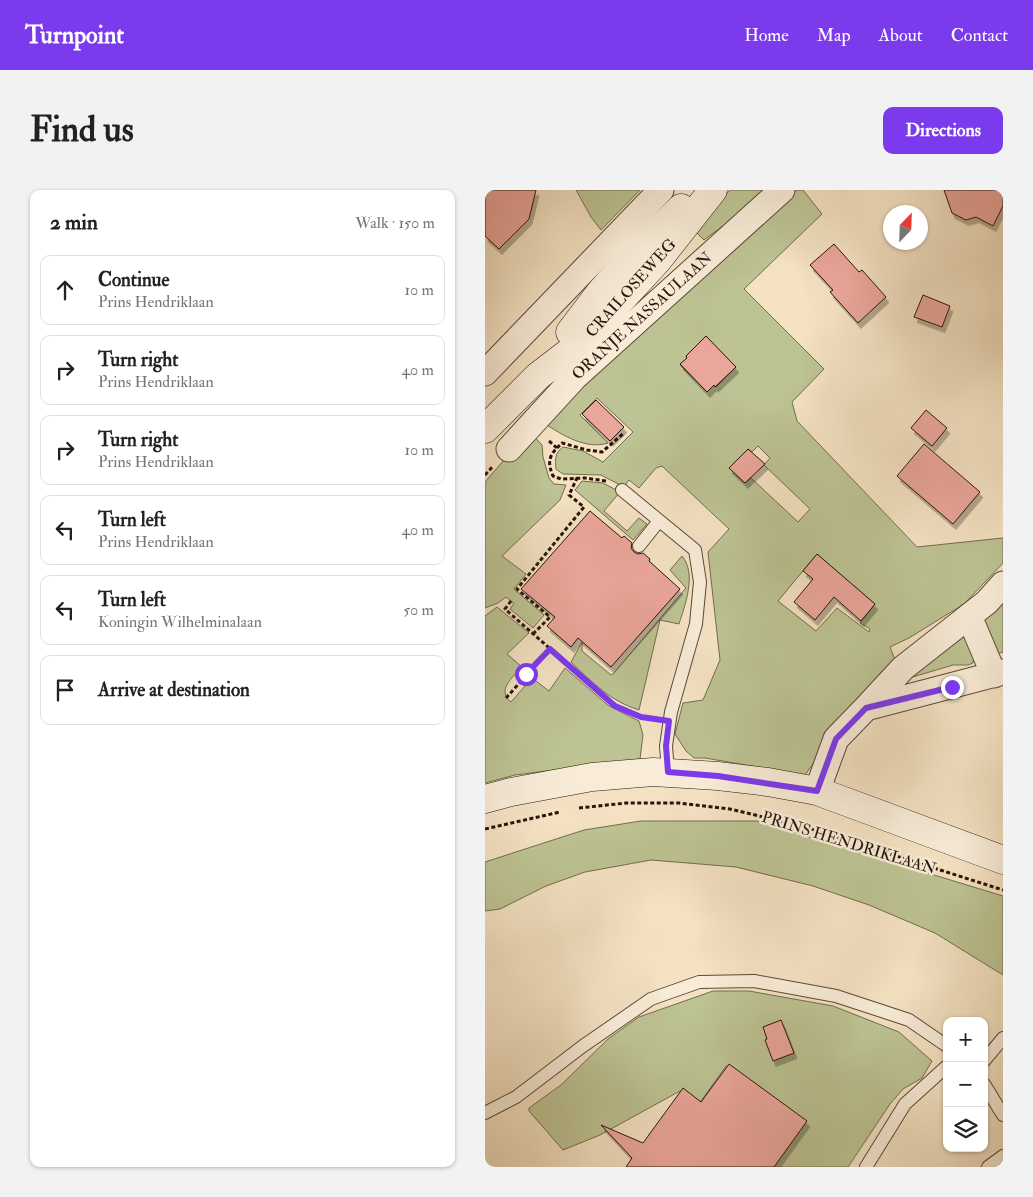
<!DOCTYPE html>
<meta charset="utf-8">
<style>
body{margin:0;font-family:"IM FELL Double Pica",serif;background:#f2f2f2;color:#222}
.controls{position:absolute;right:15px;bottom:15px;display:grid;overflow:hidden;border-radius:10px;box-shadow:0 1px 4px #0004}
.controls button{width:45px;height:45px;display:grid;place-items:center;padding:0;border:0;border-bottom:1px solid #e0e0e0;background:#fff;color:#222;font:25px sans-serif}
.compass{position:absolute;left:398px;top:15px;width:45px;height:45px;border-radius:50%;background:#fff;box-shadow:0 1px 4px #0004;rotate:23deg}
.stop{position:absolute;width:15px;height:15px;margin:-11px;border:4px solid #7c3aed;border-radius:50%;background:#fff}
.stop.end{background:#7c3aed;border-color:#fff;box-shadow:0 1px 5px #0008}
.list{margin:0;padding:0;list-style:none}
h2{display:flex;justify-content:space-between;align-items:center;height:65px;margin:0;padding:0 20px;font-size:21px}
h2 small{font-size:16px;font-weight:400;color:#767676}
.list li{display:grid;grid-template-columns:32px 1fr auto;gap:15px;align-items:center;box-sizing:border-box;height:70px;margin:0 10px 10px;padding:0 10px;border:1px solid #e0e0e0;border-radius:10px}
.list b{display:block;font-size:19px;white-space:nowrap}
.list p{margin:0;font-size:16px;white-space:nowrap;color:#767676}
.list em{font-size:16px;font-style:normal;color:#767676}
.icon{flex:none;width:28px;height:28px;fill:none;stroke:currentColor;stroke-width:2;stroke-linecap:round;stroke-linejoin:round}
.map{position:relative;flex:none;width:518px;height:977px;overflow:hidden;border-radius:10px}
header{display:flex;align-items:center;gap:30px;box-sizing:border-box;height:70px;padding:0 25px;background:#7c3aed;color:#fff}
header strong{font-size:24px}
nav{display:flex;gap:28px;margin-inline-start:auto;font-size:18px}
.intro{display:flex;align-items:center;justify-content:space-between;box-sizing:border-box;height:120px;padding:0 30px}
h1{margin:0;font-size:35px}
.button{padding:12px 22px;border-radius:10px;background:#7c3aed;color:#fff;font-size:18px;font-weight:700}
main{display:flex;gap:30px;padding:0 30px}
aside{flex:1;background:#fff;border-radius:10px;box-shadow:0 1px 4px #0004}
.map>svg:first-child{display:block}
.green{fill:#bdc393;stroke:#726c4e;fill-rule:evenodd}
.building{fill:#eba69b;stroke:#281409;filter:url(#shadow)}
.lines{fill:none;stroke-linecap:round;stroke-linejoin:round}
.service-casing{stroke:#5b4838;stroke-width:14}
.minor-casing{stroke:#5b4838;stroke-width:27}
.secondary-casing{stroke:#281409;stroke-width:29}
.path{stroke:#281409;stroke-width:3;stroke-dasharray:4 2.5;stroke-linecap:butt}
.service{stroke:#f8ecd8;stroke-width:12}
.minor{stroke:#f8ecd8;stroke-width:25}
.secondary{stroke:#f8ecd8;stroke-width:28}
.route{stroke:#7c3aed;stroke-width:6}
.labels{text-anchor:middle;dominant-baseline:central;stroke-width:5;stroke-linejoin:round;paint-order:stroke}
.street-label{font-size:16px;fill:#281409;stroke:#f8ecd8}
</style>
<header>
<strong>Turnpoint</strong>
<nav><a>Home</a><a>Map</a><a>About</a><a>Contact</a></nav>
</header>
<div class="intro"><h1>Find us</h1><a class="button">Directions</a></div>
<main>
<aside>
<h2>2 min<small>Walk · 150 m</small></h2>
<ul class="list">
<li><svg class="icon" aria-label="ahead" viewBox="0 0 24 24"><path d="M12 20V5M6 11l6-6 6 6"/></svg><div><b>Continue</b><p>Prins Hendriklaan</p></div><em>10 m</em></li>
<li><svg class="icon" aria-label="right" viewBox="0 0 24 24"><path d="M7 20v-9h11M14 6l5 5-5 5"/></svg><div><b>Turn right</b><p>Prins Hendriklaan</p></div><em>40 m</em></li>
<li><svg class="icon" aria-label="right" viewBox="0 0 24 24"><path d="M7 20v-9h11M14 6l5 5-5 5"/></svg><div><b>Turn right</b><p>Prins Hendriklaan</p></div><em>10 m</em></li>
<li><svg class="icon" aria-label="left" viewBox="0 0 24 24"><path d="M17 20v-9H6M10 6l-5 5 5 5"/></svg><div><b>Turn left</b><p>Prins Hendriklaan</p></div><em>40 m</em></li>
<li><svg class="icon" aria-label="left" viewBox="0 0 24 24"><path d="M17 20v-9H6M10 6l-5 5 5 5"/></svg><div><b>Turn left</b><p>Koningin Wilhelminalaan</p></div><em>50 m</em></li>
<li><svg class="icon" aria-label="arrive" viewBox="0 0 24 24"><path d="M6 21V4h12l-3 4 3 4H6"/></svg><div><b>Arrive at destination</b></div></li>
</ul>
</aside>
<div class="map">
<svg width="518" height="977" viewBox="0 0 518 977">
<defs>
<filter id="shadow"><feDropShadow dx="3" dy="5.5" stdDeviation="0" flood-color="#0004"/></filter>
</defs>
<rect width="100%" height="100%" fill="#f4e2c3"/>
<filter id="stains"><feTurbulence type="fractalNoise" baseFrequency=".004" numOctaves="4"/><feColorMatrix values="0 0 0 0 .2 0 0 0 0 .09 0 0 0 0 .02 0 0 0 .5 -.17"/></filter>
<radialGradient id="worn" r=".72"><stop offset=".6" stop-color="#630" stop-opacity="0"/><stop offset="1" stop-color="#630" stop-opacity=".3"/></radialGradient>
<path class="green" d="M91,0h64l-39,40 -10,-13z
M245,0h41l-67,50 -14,-14 22,-17z
M312,0h6l19,24 -78,75 80,80 -32,33 5,19 120,126 86,-9v25l-39,41 -55,34 -19,9 7,18 -67,75 -25,35 -100,-17h-11l-8,-7 -11,-17 8,-31 20,-3 17,-40 -12,-108 21,-23 -67,-63 -6,2 -17,20 -10,-8 -5,7 -23,-12 -38,-1 -7,-5c-1,-11 -1,-16 7,-22l20,4 20,11 30,-30 -36,-34 -17,17 28,28c-22,7 -46,-8 -64,-20l157,-156zM221,147l30,30 -20,20 -2,-2 -7,7 -27,-27 7,-7 -1,-2zM273,256l12,12 -6,7 46,44 -12,13 -47,-44 -6,5 -16,-15 19,-19 4,3zM332,364l58,50 -15,19 10,6 -1,3 -32,-24 -21,23 -38,-30z
M44,241l13,14 1,12 6,21 5,6 12,1 -6,15 -58,56 24,18 -12,15 30,26 -11,13 -23,-19 4,-6 -8,-6 -8,6 -13,5v-126z
M97,291l21,2 17,9 -16,19 23,20 12,-13 8,6 -14,16 -58,-50z
M197,366c15,18 3,49 -3,68l-19,-4 -21,90c-29,-9 -46,-27 -68,-48l11,-20v9l29,24 3,-2 72,-85 -16,-18z
M518,405v57l-6,2 -13,-28v-16z
M12,417l32,26 -22,21 15,13c-9,10 -26,23 -11,35l21,-24 17,13 16,-23 44,38 30,15 4,14 -3,24 -125,16 -30,8v-167z
M477,440l12,24 -1,9 -5,2h-15l-47,14z
M156,631h116l246,75v79l-68,-42 -66,-28 -56,-19 -77,-19 -85,-7 -66,12 -39,14 -46,23 -15,2v-49l99,-32z
M228,801h36l84,15 66,26 33,29 -10,17 -19,11 -13,15 -42,63h-75l32,-45 -79,-56 -27,38 -19,-13 -80,44 -37,15 -34,-39v-3l32,-23 47,-46 31,-22z"/>
<path class="building" d="M0,0h51l-7,29 -30,30 -14,-13z
M459,0h59v16l-10,20 -17,-9 -10,3 -14,-7z
M349,54l25,28 3,-2 24,27 -28,26 -28,-31 3,-2 -23,-25z
M438,105l27,11 -8,21 -28,-10z
M221,146l30,31 -21,20 -1,-2 -7,7 -27,-28 7,-6 -1,-2z
M111,210l28,27 -14,14 -28,-27z
M441,220l21,18 -15,18 -21,-18z
M439,254l56,48 -27,32 -56,-48z
M263,259l17,15 -20,19 -16,-15z
M105,321l32,27 2,-2 8,7 -1,5 3,4 4,2 5,-1 7,6 -1,2 31,28 -69,78 -33,-29 -7,9 -24,-21 8,-9 -34,-28z
M332,364l58,50 -14,17 -27,-24 -19,23 -21,-18 19,-23 -10,-8z
M296,830l13,33 -21,8 -8,-21 2,-1 -4,-12z
M244,874l78,57 -33,46h-148l6,-9 -31,-33 42,18 40,-55 18,14z"/>
<g class="lines">
<g class="service-casing">
<path id="service" d="M137,300l73,60 5,32 -4,42 -25,88 -5,34 2,26
M154,356l20,-25
M499,871l19,-23
M499,894l19,31
M0,923l31,-16 67,-51 68,-47 48,-17 55,-1 82,15 73,24 38,26
M381,977l39,-63 42,-38
M503,977l15,-11"/>
</g>
<g class="minor-casing">
<path id="minor" d="M0,183l176,-183
M24,259l66,-72 207,-187
M484,426l25,59
M381,518l37,-40 84,-66 16,-18
M332,601l19,-52 30,-31 137,-36"/>
</g>
<g class="secondary-casing">
<path id="secondary" d="M85,142l29,-38 32,-37 50,-49
M0,239l53,-53 43,-33 76,-82 56,-71
M0,609l26,-7 81,-15 61,-5 65,4 50,6 49,9 186,69"/>
</g>
<path class="path" d="M64,251l8,7c-9,9 -9,16 -4,28l8,3 24,-1 21,3
M72,258l5,-5 25,7 15,2 22,-19
M0,285l8,-9
M26,411l-6,8 110,97 26,11 10,1
M48,444l17,-17 -33,-28 67,-82 -15,-12 8,-17
M21,508l44,-49
M94,618l47,-5h53l51,6 75,18 198,63
M0,639l75,-17"/>
<use href="#service" class="service"/>
<use href="#minor" class="minor"/>
<use href="#secondary" class="secondary"/>
</g>
<g class="lines">
<path class="route" d="M41,484l24,-25 65,57 26,11 28,4 -3,25 2,26 50,4 99,15 19,-52 30,-31 86,-21"/>
</g>
<g class="labels">
<g class="street-label">
<text transform="translate(146 98) rotate(-48)">CRAILOSEWEG</text>
<text transform="translate(157 126) rotate(-42)">ORANJE NASSAULAAN</text>
<text transform="translate(364 653) rotate(17)">PRINS HENDRIKLAAN</text>
</g>
</g>
<rect width="100%" height="100%" filter="url(#stains)"/>
<rect width="100%" height="100%" fill="url(#worn)"/>
</svg>
<div class="controls">
<button>+</button>
<button>−</button>
<button><svg class="icon" aria-label="layers" viewBox="0 0 24 24"><path d="M12 4l9 5-9 5-9-5zM3 14l9 5 9-5"/></svg></button>
</div>
<svg class="compass" viewBox="-18 -18 36 36"><path d="M0-13l5 13h-10z" fill="#e53935"/><path d="M0 13l5-13h-10z" fill="#767676"/></svg>
<div class="stop" style="left:41px;top:484px"></div>
<div class="stop end" style="left:467px;top:497px"></div>
</div>
</main>
